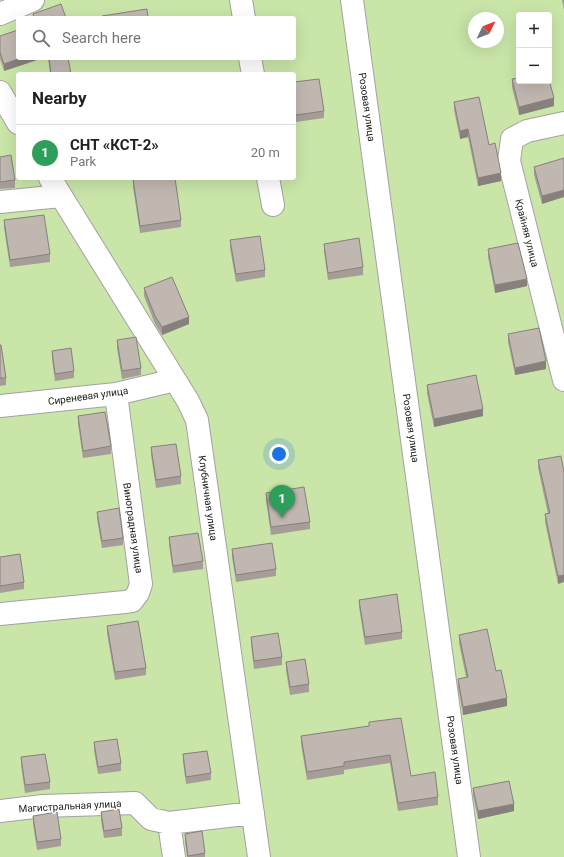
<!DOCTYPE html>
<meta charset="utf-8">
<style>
body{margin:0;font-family:Roboto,sans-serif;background:#f6f6f6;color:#202124}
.controls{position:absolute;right:12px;top:12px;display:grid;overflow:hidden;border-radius:4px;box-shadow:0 4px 16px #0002}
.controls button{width:36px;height:36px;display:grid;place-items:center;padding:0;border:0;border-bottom:1px solid #e0e0e0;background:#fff;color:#202124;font:20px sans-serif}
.compass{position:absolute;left:468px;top:12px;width:36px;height:36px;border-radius:50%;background:#fff;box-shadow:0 4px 16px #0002;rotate:47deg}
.you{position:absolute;left:279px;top:454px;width:14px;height:14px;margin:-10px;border:3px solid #fff;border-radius:50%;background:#1a73e8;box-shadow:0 0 0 6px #1a73e833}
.badge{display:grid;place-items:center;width:26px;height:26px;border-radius:50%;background:#be0811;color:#fff;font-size:13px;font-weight:700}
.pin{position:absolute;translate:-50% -33px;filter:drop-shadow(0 1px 2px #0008)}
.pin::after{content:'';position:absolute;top:21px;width:14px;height:12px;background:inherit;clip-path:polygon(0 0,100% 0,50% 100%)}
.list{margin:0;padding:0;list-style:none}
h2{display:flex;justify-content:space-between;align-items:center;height:52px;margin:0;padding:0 16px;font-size:17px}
h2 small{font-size:13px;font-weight:400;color:#757577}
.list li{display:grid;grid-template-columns:26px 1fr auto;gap:12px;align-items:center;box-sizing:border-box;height:56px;padding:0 16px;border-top:1px solid #e0e0e0}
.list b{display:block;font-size:15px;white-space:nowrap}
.list p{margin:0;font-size:13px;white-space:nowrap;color:#757577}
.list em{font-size:13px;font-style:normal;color:#757577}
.icon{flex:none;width:22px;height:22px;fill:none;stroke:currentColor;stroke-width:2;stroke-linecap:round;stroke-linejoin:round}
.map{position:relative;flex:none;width:564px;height:857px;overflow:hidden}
.search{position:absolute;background:#fff;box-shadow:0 4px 16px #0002;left:16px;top:16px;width:280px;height:44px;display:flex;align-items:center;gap:10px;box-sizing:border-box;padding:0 14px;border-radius:4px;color:#757577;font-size:15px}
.panel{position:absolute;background:#fff;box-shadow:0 4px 16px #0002;left:16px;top:72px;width:280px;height:108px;border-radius:4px}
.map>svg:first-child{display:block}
.grass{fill:#c9e5a8;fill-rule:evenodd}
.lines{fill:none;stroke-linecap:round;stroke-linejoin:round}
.minor-casing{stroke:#a2a2a2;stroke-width:24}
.minor{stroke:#fff;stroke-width:22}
.wall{fill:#a69d98}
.shaded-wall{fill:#87807c}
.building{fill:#c1b7b1;stroke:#87807c}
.labels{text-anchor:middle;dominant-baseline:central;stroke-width:3;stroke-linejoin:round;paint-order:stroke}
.street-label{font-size:10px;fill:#1b1b1b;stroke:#fff}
</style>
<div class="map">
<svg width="564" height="857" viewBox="0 0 564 857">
<rect width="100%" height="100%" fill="#ece8e1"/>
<path class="grass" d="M0,0h564v857h-564zM519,15h30v66h-30zM18,18h276v40h-276zM474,18h24v24h-24zM18,74h276v104h-276z"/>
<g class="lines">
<g class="minor-casing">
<path id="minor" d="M241,0l3,18
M352,0l117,857
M0,14l33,-14
M250,58l3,16
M0,92l18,31
M564,123l-37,8 -15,8 -3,22 55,219
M50,178l125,202 13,21 9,19 62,437
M268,178l5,27
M0,202l61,-6
M0,406l116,-12 59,-14
M0,614l125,-12 7,-1 6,-8 3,-9 -25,-190
M0,811l43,-5 92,-3 16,16 18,4 84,-10
M169,823l5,34"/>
</g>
<use href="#minor" class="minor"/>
</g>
<path class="wall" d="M562,0h2v10z
M0,36l18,22h25l-39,13 -4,-12z
M48,58h20l3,16h-21z
M512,79l42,27 -35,9 -7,-28z
M294,82l30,29v7l-28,4 -2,-10z
M454,102l35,43 12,36 -23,5 -10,-49 -8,2 -6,-29z
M0,157l15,23v8l-15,1z
M564,158l-22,46 -8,-29v-8z
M133,179l48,41v7l-41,6 -7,-46z
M4,220l46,34v8l-40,5 -6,-39z
M230,240l35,30v7l-29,5 -6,-34z
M324,244l39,23v8l-35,5 -4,-29z
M488,249l39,37 -32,7 -7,-36z
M144,288l45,36 -27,11 -7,-11 -11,-28z
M508,334l38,35 -31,6 -7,-33z
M117,340l24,28v7l-19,4 -5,-31z
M0,345l6,33v7l-6,1z
M52,351l22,20v7l-19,3 -3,-22z
M427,385l56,31 -49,11 -7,-34z
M78,416l33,30v8l-28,4 -5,-34z
M151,447l30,29v8l-25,4 -5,-33z
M561,456l-3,128 -13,-62v-8h3l-10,-46v-8z
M266,493l44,29v7l-39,6 -5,-35z
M97,512l26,26v7l-21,3 -5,-29z
M169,537l34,24v8l-30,4 -4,-28z
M232,549l44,20v7l-40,6 -4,-25z
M0,557l24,25v7l-24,4z
M359,600l43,32v7l-37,6 -6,-38z
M107,626l39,42v7l-31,5 -8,-47z
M459,635l37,36 11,35 -44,9 -5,-28v-8l8,-2 -7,-34z
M251,637l31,20v8l-28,4 -3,-25z
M286,662l23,22v8l-19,3 -4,-25z
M369,722l42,54 27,21v8l-40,6 -8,-48 -46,7v4l-37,6 -6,-36v-8l68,-10z
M94,742l27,21v8l-23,3 -4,-24z
M183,754l28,19v7l-25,4 -3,-22z
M21,757l29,25v7l-25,4 -4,-28z
M473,788l41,23 -36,8 -5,-23z
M101,812l21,16v8l-18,2 -3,-18z
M33,816l28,23v7l-24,4 -4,-26z
M185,834l20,19v4h-18l-2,-15z"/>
<path class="shaded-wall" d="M21,58h22l-39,13v-7z
M554,98v8l-35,9v-8z
M468,129v8l-8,2v-8z
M501,173v8l-23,5v-8z
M564,190v7l-22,7v-8z
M527,279v7l-32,7v-8z
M189,317v7l-27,11v-8z
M546,361v8l-31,6v-7z
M483,409v7l-49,11v-8z
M564,575v7l-6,2v-8z
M507,698v8l-44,9v-8z
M514,804v7l-36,8v-8z"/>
<path class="building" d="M61,4l5,14h-32l-1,-4z
M147,9l1,9h-46v-2z
M18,30v28h3l-17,6 -4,-12v-16z
M49,58h19l3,16h-20z
M519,78v3h30v-1l5,18 -35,9 -7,-28z
M319,79l5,32 -28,4 -2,-10v-23z
M479,97l10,48 6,-2 6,30 -23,5 -10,-49 -8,2 -6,-29z
M11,155l4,25 -15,2v-25z
M564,158v32l-22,6 -8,-29z
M140,178h35l6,42 -41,6 -7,-47z
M44,215l6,39 -40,6 -6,-40z
M260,236l5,34 -29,4 -6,-34z
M359,238l4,29 -35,6 -4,-29z
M518,243l9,36 -32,6 -7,-36z
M172,277l17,40 -27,10 -7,-11 -11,-28z
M539,328l7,33 -31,7 -7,-34z
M136,337l5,31 -19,3 -5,-31z
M0,345h1l5,33h-6z
M71,348l3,23 -19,3 -3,-23z
M476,375l7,34 -49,10 -7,-34z
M105,412l6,34 -28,5 -5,-35z
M176,444l5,32 -25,4 -5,-33z
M561,456l3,16v103l-6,1 -13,-62 5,-1 -12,-53z
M304,487l6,35 -39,5 -5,-34z
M119,508l4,30 -21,3 -5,-29z
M198,533l5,28 -30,5 -4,-29z
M272,543l4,26 -40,6 -4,-26z
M20,554l4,28 -24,4v-29z
M397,594l5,38 -37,5 -6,-37z
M138,621l8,47 -31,4 -8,-46z
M487,629l9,42 5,-1 6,28 -44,9 -5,-28 10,-2 -9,-42z
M278,633l4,24 -28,4 -3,-24z
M305,659l4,25 -19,3 -4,-25z
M401,718l10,58 24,-4 3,25 -40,6 -8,-48 -46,7v4l-37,6 -6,-36 68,-10v-4z
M117,739l4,24 -23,4 -4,-25z
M207,751l4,22 -25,4 -3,-23z
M45,754l5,28 -25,3 -4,-28z
M509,781l5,23 -36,7 -5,-23z
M119,809l3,19 -18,3 -3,-19z
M57,812l4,27 -24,3 -4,-26z
M202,831l3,22 -17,3 -3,-22z"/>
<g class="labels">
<g class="street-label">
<text transform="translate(367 107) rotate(82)">Розовая улица</text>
<text transform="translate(527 233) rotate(76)">Крайняя улица</text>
<text transform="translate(88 396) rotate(-8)">Сиреневая улица</text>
<text transform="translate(411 428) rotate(82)">Розовая улица</text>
<text transform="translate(208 498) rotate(82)">Клубничная улица</text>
<text transform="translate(133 528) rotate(82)">Виноградная улица</text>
<text transform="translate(455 750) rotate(82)">Розовая улица</text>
<text transform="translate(70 806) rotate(-3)">Магистральная улица</text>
</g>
</g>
</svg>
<div class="controls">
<button>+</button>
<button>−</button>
</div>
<svg class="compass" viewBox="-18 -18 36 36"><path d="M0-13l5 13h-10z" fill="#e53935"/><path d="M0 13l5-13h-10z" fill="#757577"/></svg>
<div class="you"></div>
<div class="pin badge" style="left:282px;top:518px;background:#2e9e5b">1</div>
<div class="search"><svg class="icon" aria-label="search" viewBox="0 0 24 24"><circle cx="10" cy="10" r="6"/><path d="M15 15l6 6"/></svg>Search here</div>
<section class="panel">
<h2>Nearby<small></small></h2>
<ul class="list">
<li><span class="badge" style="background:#2e9e5b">1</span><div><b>СНТ «КСТ-2»</b><p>Park</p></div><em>20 m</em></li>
</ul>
</section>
</div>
